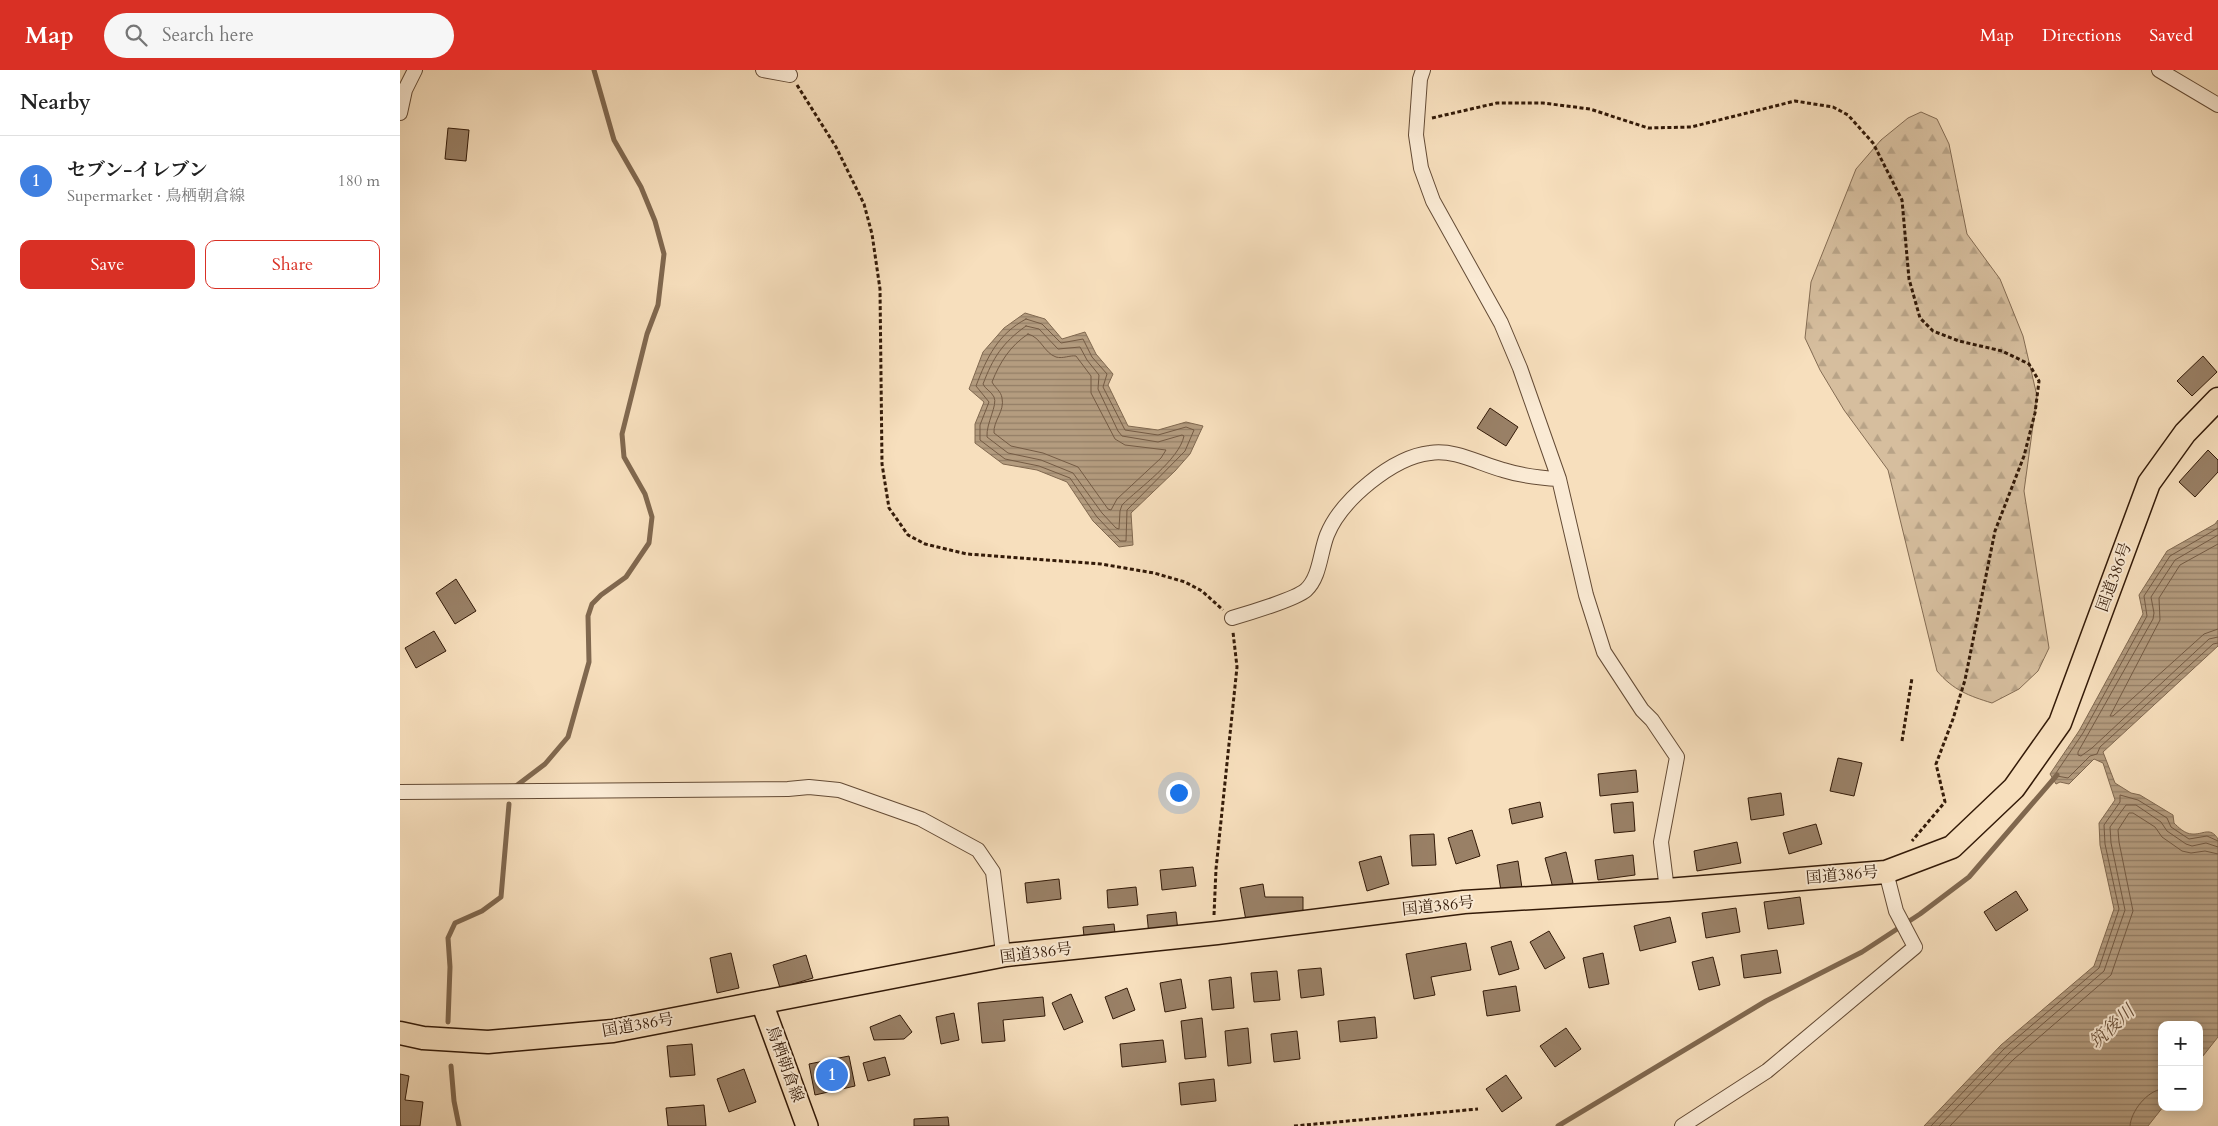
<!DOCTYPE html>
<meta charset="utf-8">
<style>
body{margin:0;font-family:Cardo,"Noto Serif JP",serif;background:#f6f6f6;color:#222}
.controls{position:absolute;right:15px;bottom:15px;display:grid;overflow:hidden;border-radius:10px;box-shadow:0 2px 12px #0003}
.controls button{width:45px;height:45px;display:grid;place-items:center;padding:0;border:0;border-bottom:1px solid #e0e0e0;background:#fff;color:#222;font:25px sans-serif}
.you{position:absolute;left:778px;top:722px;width:18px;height:18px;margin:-12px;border:4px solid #fff;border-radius:50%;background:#1a73e8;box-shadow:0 0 0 8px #1a73e833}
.badge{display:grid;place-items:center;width:32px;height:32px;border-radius:50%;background:#d93025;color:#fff;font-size:16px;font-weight:700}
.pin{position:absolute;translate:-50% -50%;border:2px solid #fff;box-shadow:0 1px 5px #0006}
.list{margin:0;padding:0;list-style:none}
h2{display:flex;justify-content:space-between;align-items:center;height:65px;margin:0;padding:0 20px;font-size:21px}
h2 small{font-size:16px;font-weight:400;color:#767676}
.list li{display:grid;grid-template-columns:32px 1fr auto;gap:15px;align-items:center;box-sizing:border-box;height:90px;padding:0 20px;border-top:1px solid #e0e0e0}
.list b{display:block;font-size:19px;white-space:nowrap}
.list p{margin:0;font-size:16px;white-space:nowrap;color:#767676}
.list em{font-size:16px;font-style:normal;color:#767676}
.actions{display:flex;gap:10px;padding:15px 20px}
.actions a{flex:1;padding:11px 0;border:1px solid #d93025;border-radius:10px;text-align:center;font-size:18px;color:#d93025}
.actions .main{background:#d93025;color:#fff}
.icon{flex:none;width:28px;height:28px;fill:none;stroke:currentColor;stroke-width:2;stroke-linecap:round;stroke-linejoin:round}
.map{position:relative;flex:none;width:1818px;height:1056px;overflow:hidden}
header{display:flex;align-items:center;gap:30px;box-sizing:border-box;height:70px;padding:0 25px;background:#d93025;color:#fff}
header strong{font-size:24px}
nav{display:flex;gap:28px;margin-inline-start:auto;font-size:18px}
.search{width:350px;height:45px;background:#f6f6f6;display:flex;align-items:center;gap:12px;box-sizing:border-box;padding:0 18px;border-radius:28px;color:#767676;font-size:19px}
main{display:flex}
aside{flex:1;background:#fff}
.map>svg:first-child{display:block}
.forest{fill:url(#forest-firs);stroke:#846c53}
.water{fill:url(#water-rules);stroke:#80684f}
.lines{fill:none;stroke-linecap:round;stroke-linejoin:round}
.shore{stroke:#745b44;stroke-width:1}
.stream{stroke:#80684f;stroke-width:5}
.building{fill:#998066;stroke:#331a08}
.minor-casing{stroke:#644b35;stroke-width:16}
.primary-casing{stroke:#331a08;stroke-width:24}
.trunk-casing{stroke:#331a08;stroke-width:25}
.path{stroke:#331a08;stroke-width:3;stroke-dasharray:4 2.5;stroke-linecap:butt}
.minor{stroke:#faead4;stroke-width:14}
.primary{stroke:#f7dfbd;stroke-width:21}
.trunk{stroke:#f7dfbd;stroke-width:22}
.labels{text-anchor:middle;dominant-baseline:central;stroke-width:4;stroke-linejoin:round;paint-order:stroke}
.street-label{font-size:16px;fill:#331a08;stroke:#faead4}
.water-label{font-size:18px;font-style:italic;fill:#674e38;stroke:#faead4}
</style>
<header>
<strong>Map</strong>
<div class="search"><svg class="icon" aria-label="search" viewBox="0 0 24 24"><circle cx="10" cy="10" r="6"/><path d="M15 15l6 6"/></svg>Search here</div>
<nav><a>Map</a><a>Directions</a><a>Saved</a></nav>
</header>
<main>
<aside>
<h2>Nearby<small></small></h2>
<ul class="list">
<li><span class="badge" style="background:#3f7fe0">1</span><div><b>セブン-イレブン</b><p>Supermarket · 鳥栖朝倉線</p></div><em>180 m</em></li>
</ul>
<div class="actions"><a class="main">Save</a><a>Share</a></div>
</aside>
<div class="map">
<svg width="1818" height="1056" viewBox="0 0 1818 1056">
<defs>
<pattern id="forest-firs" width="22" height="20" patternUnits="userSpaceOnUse" patternTransform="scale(1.25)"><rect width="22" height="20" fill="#d6be9e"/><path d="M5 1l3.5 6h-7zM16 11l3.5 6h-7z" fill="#b8a387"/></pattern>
<pattern id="water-rules" width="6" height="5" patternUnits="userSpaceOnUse" patternTransform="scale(1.25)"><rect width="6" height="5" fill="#b49c7f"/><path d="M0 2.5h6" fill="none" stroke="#937e66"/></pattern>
</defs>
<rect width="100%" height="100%" fill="#f7dfbd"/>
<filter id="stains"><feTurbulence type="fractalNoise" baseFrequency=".004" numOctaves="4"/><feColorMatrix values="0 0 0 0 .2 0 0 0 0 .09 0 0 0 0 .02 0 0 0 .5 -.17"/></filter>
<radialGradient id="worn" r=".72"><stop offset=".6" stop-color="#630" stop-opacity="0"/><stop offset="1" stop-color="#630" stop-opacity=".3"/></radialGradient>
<path class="forest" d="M1521,42l16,7 12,25 18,90 33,45 23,57 14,60 -13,95 25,157 -11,23 -19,18 -27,14c-23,-7 -39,-13 -55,-32l-49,-201 -44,-60 -24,-40 -15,-32 6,-56 45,-113 25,-29 27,-22z"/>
<path class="water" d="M625,243l20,6 17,20 23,-7 11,22 17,20 -5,11 20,41 30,4 28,-8 17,4 -13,28 -15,17 -44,42 2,32 -14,2 -26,-26 -26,-39 -30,-12 -34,-6 -28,-21v-19l9,-22 -15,-13 14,-37 21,-24z
M1818,450v126l-115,106 12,31 16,10 9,2 33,20 1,8c4,4 11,11 18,11 11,1 18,-8 26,5v198l-19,24v-36h-37l1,82 -15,19h-224l77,-81 93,-79 20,-57 -14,-64 -1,-22 16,-23 -12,-37 -9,-4 -25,25 -9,-2 -4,2 -6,-10 29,-43 64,-117 -4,-19 28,-44 48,-27z"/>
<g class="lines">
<path class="shore" d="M626,249l16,5 19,19 22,-4 9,18 15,17 -4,13 22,43 33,5 28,-8 8,3 -9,21 -58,59 -1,31h-6l-23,-24 -27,-39 -31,-12 -34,-7 -25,-19v-15l9,-23 -13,-16c11,-29 22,-52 50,-67z
M626,256l13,3 19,20 22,-2 7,13 12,15 -1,14 20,42 4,5 36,6 24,-7 2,1c-5,24 -45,52 -62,69l-2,6 -1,18 -3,-1 -14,-15 -29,-40 -32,-13 -33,-7 -21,-16c-1,-14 11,-32 7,-40 -3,-6 -9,-8 -11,-13 10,-26 19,-41 43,-58z
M628,264c13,3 16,19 28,23 7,2 14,-2 20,-1l15,20v17l24,46 10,6 41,5 -5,8 -44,41 -6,11 -3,-1 -30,-42 -35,-14 -32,-7 -17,-13c-1,-12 11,-22 8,-35 -1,-7 -7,-10 -10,-16 8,-20 18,-36 36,-48z
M1818,458l-48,28 -26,40 3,20 -64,117 -27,40 1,3 11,2 22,-22 7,-2 3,-7 113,-103 5,-1
M1818,465l-43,25 -24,37 3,16 -1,6 -75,133v3l3,1 11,-8 117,-109 9,-2
M1818,474l-38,21 -21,33 1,22 -50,96h3l91,-82 14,-5
M1531,1056l73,-77 95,-81 20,-59 -14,-65 -1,-19 16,-23v-7l18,5 29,18 4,9 18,12 18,-3 11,5
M1539,1056l70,-73 95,-82 21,-61 -14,-67 -1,-16 16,-22h10l25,17 6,9 19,13 6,2 14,-3 12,4
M1550,1056l64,-67 97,-84 22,-64 -14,-69 -1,-12 11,-17h4l22,14 7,10 20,14 9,2 14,-2 13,3
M1730,1056c1,-15 17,-35 32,-37"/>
<path class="stream" d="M116,716l29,-22 23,-27 21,-75 -1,-46 4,-12 9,-9 25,-18 23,-34 3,-26 -7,-23 -21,-37 -2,-23 25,-100 11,-29 6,-51 -9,-33 -14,-34 -27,-47 -20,-70
M48,952l2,-55 -2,-29 7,-15 27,-12 19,-14 8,-93
M51,996l3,35 5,25
M1158,1056l208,-125 96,-49 58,-38 49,-37 88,-102"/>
</g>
<path class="building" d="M48,58l21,2 -3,31 -21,-2z
M1803,286l14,16 -25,24 -15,-15z
M1090,338l28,19 -12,19 -29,-18z
M1808,380l10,10v12l-23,25 -16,-15z
M56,509l20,32 -21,13 -19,-31z
M34,561l12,20 -30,17 -11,-20z
M1438,688l24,5 -8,33 -24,-5z
M1236,700l2,22 -38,4 -2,-22z
M1381,723l3,22 -33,5 -3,-22z
M1140,732l3,15 -31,7 -3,-15z
M1233,732l2,29 -21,2 -3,-29z
M1416,754l6,20 -33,10 -6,-21z
M1072,760l8,26 -24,8 -8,-26z
M1034,764l2,31 -24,1 -2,-31z
M1337,772l4,21 -44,8 -3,-20z
M1166,782l7,31 -20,5 -8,-30z
M1233,785l2,20 -37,5 -3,-20z
M981,786l8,28 -22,7 -8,-29z
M1118,791l4,27 -21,3 -4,-26z
M793,797l3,19 -34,4 -2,-20z
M659,809l2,20 -34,4 -2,-20z
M863,814l2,13h38v23l-56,6 -7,-38z
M736,817l2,18 -30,3 -1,-18z
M1616,821l12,19 -32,21 -12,-19z
M1400,827l4,27 -36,5 -4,-27z
M1336,838l4,24 -34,6 -4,-25z
M776,842l2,20 -29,4 -2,-21z
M1270,847l6,25 -36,9 -6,-25z
M714,854l2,18 -31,3 -2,-18z
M1149,861l16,27 -20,11 -15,-27z
M1111,871l8,28 -20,6 -8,-28z
M1066,873l5,27 -40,7 4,18 -21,4 -8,-45z
M1377,880l4,23 -37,5 -3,-23z
M331,883l8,35 -22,5 -7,-35z
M1203,883l6,31 -20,4 -6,-30z
M406,885l7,23 -33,10 -7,-23z
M1313,887l7,28 -21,5 -7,-28z
M921,898l3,27 -23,3 -3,-28z
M877,901l3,29 -26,2 -3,-29z
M831,907l3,31 -22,2 -3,-30z
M781,909l5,29 -21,4 -5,-29z
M1116,916l4,25 -33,5 -4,-25z
M727,918l8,22 -22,9 -8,-22z
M671,924l12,28 -19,8 -12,-27z
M643,927l2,19 -42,4 2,21 -23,2 -4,-40z
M554,943l5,27 -18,4 -5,-27z
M500,945l12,17 -8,7 -30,1 -4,-13z
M975,947l2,21 -37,4 -2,-21z
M802,948l4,39 -21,2 -4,-38z
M848,958l3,35 -23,3 -3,-35z
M1166,958l15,21 -26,18 -15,-21z
M897,961l3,28 -26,3 -3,-28z
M763,970l3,22 -44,5 -2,-23z
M292,974l3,31 -25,2 -3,-31z
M449,986l6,30 -40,9 -6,-31z
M485,987l5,18 -22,6 -5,-18z
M344,999l12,33 -27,10 -12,-33z
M0,1004l9,2 -4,24 18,2 -3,24h-20z
M1106,1005l16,23 -20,14 -16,-23z
M814,1009l2,22 -35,4 -2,-22z
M304,1035l2,21h-38l-2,-18z
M548,1047l1,9h-35v-7z"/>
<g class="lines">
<g class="minor-casing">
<path id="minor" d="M363,0l27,5
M1023,0l-3,9 -4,56 5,33 12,33 68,122 19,45 39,111 27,116 18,57 38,58 10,10 25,37 -16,85 6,48
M1759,0l59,35
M0,43l5,-23 10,-20
M832,548c14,-4 64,-19 74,-28 14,-13 14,-37 21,-55 14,-35 66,-78 103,-82 25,-4 50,11 73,17 19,6 37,8 56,9
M0,722l388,-3 21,-2 30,3 82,29 57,31 15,22 9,73 4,10
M1282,1056l85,-55 148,-124 -19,-36 -10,-39"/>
</g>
<g class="primary-casing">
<path id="primary" d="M362,933l45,123"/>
</g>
<g class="trunk-casing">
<path id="trunk" d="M0,963l23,5 65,4 125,-11 393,-76 211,-22 247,-31 203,-12 219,-18 66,-25 62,-59 46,-65 89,-240 36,-50 33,-34"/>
</g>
<path class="path" d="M397,15l39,62 28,57 8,30 8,55 2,175 7,44 19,27 17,9 42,10 134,10 53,9 31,9 17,9 21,19
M1032,48l65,-15h46l47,6 58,19 43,-1 104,-26 38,6 15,8 25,28 29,57 7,79 11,39 13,13 26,10 43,10 27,13 10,17 -4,32 -11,43 -29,75 -30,149 -12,39 -17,45 9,38 -33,39
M1502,671l10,-63
M814,845l2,-46 21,-202 -4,-35
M894,1056l184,-17"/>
<use href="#minor" class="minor"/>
<use href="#primary" class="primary"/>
<use href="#trunk" class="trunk"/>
</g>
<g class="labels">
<g class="street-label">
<text transform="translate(1714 507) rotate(-70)">国道386号</text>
<text transform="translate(1442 805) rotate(-5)">国道386号</text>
<text transform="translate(1038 836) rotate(-6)">国道386号</text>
<text transform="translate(636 883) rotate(-7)">国道386号</text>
<text transform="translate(238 955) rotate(-10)">国道386号</text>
<text transform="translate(385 994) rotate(70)">鳥栖朝倉線</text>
</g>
<g class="water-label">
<text transform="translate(1712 957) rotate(-43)">筑後川</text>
</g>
</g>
<rect width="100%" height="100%" filter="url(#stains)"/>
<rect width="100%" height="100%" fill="url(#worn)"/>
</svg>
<div class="controls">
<button>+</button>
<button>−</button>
</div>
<div class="you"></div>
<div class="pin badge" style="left:432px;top:1005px;background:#3f7fe0">1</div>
</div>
</main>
